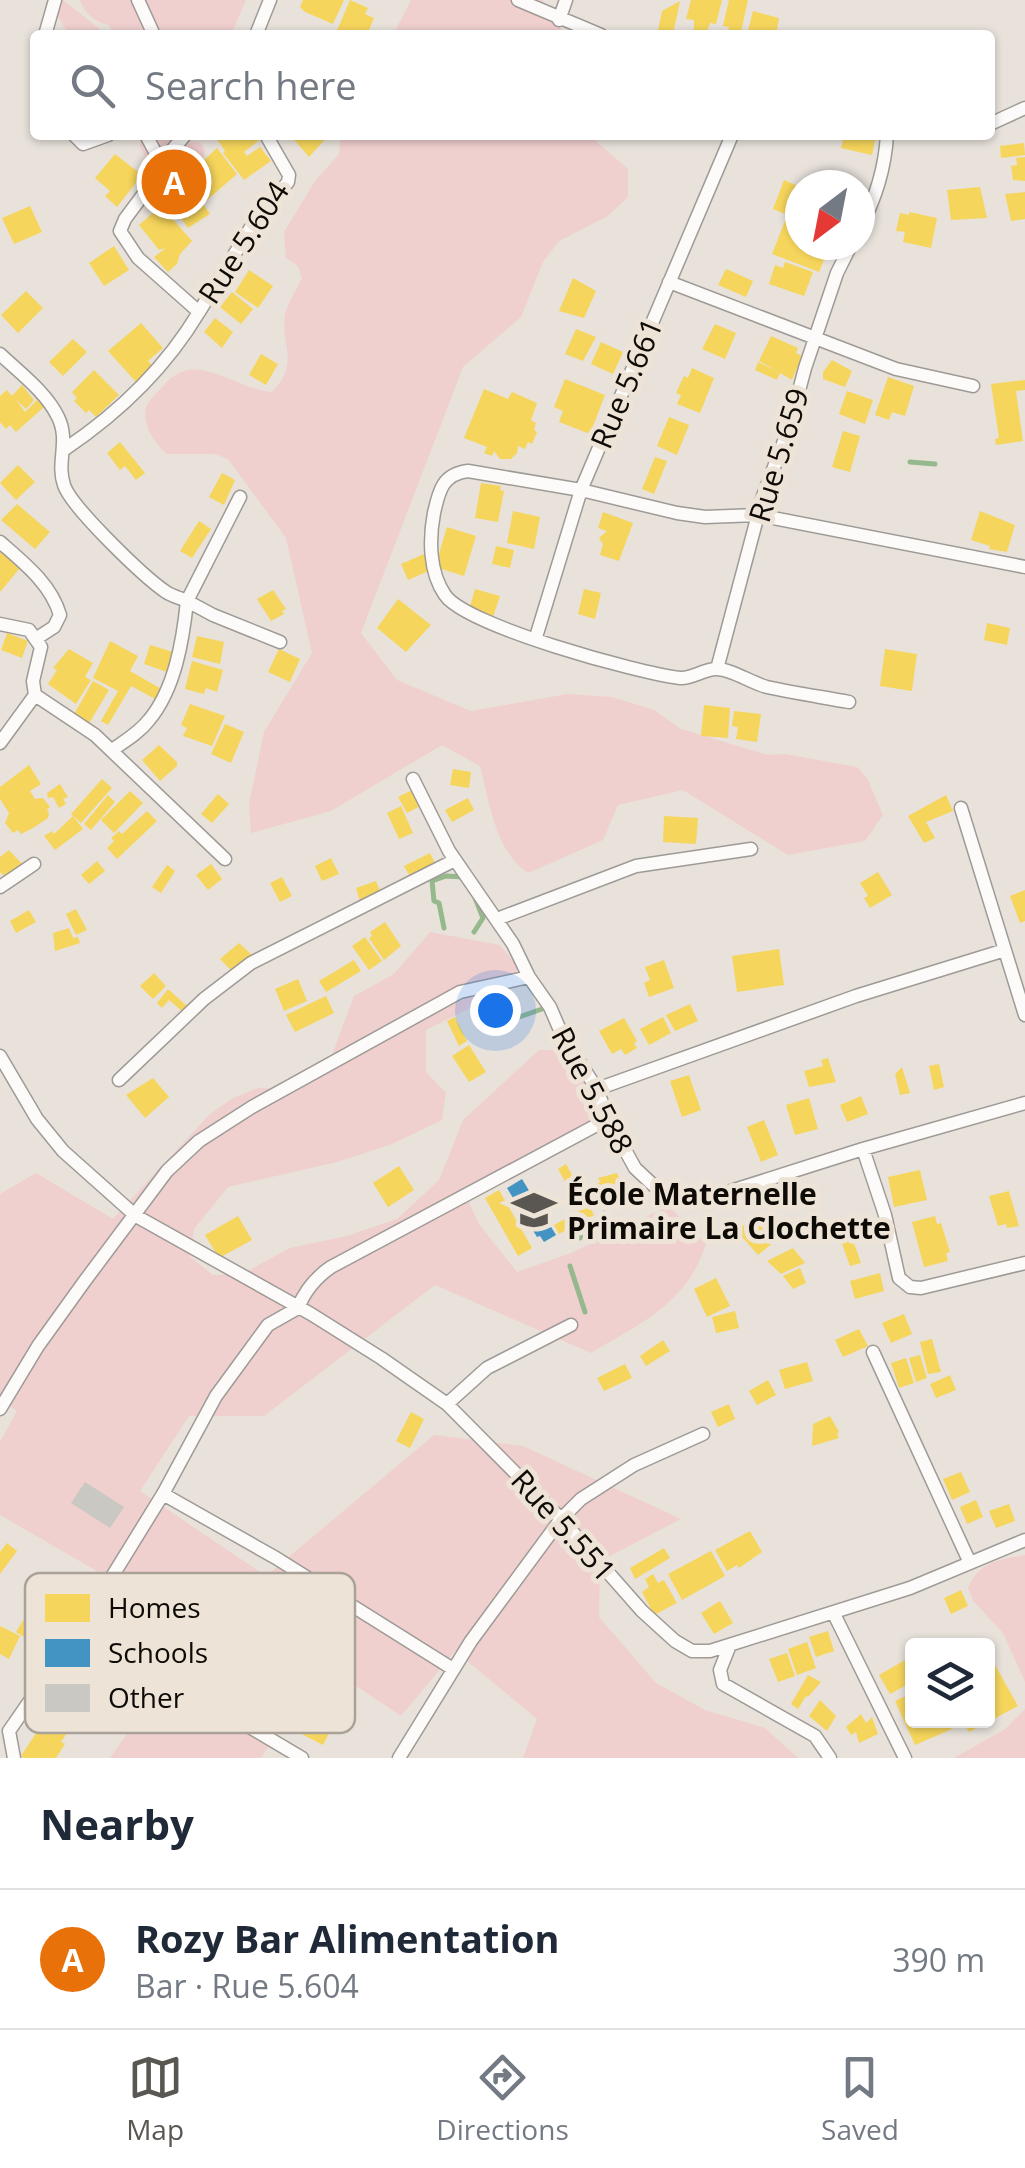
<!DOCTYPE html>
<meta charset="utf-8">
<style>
body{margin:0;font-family:"Open Sans",sans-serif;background:#f6f6f7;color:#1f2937}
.controls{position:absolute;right:30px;bottom:30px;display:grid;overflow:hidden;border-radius:10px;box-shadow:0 2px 8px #0004}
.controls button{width:90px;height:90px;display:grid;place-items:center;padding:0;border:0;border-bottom:2px solid #e0e1e3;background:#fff;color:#1f2937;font:50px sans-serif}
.compass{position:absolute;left:785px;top:170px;width:90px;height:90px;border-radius:50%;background:#fff;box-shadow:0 2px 8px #0004;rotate:212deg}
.you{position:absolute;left:495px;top:1010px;width:35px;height:35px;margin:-25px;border:8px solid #fff;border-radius:50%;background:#1a73e8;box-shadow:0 0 0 15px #1a73e833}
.badge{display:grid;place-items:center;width:65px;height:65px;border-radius:50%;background:#5a5651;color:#fff;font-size:32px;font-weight:700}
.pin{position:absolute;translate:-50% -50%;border:5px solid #fff;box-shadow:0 2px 10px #0006}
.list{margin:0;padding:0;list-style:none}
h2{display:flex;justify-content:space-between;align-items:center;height:130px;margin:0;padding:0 40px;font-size:42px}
h2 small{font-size:32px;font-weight:400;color:#747a83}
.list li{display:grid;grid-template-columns:65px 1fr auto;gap:30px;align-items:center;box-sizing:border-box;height:140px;padding:0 40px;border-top:2px solid #e0e1e3}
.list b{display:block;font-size:38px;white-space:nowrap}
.list p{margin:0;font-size:32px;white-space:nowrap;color:#747a83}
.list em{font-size:32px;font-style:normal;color:#747a83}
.icon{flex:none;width:55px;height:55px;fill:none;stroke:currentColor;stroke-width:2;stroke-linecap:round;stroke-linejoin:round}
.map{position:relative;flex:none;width:1025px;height:1758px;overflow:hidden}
.search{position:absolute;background:#fff;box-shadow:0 2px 8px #0004;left:30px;right:30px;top:30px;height:110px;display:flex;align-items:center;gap:25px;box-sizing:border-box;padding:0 35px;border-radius:10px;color:#747a83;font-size:38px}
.sheet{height:270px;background:#fff}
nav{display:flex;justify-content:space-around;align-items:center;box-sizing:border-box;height:140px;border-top:2px solid #e0e1e3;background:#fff;font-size:28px;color:#747a83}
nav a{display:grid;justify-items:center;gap:5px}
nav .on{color:#5a5651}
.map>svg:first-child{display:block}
.green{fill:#f0cfcf}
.homes{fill:#f6d55c}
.schools{fill:#4393c3}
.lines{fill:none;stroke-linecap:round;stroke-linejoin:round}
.stream{stroke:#95b98c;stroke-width:5}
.building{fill:#cac8c2}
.minor-casing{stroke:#9e9a95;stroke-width:15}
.minor{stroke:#fcfbfa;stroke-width:12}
.labels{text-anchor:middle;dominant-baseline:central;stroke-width:10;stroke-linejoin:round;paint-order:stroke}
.street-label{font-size:30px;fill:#0e0b07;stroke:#ede3d6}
.poi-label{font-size:30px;font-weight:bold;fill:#0e0b07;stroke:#ede3d6;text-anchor:start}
.key{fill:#ede3d6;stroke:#aaa298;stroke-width:2.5}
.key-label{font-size:28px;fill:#0e0b07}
</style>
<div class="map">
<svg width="1025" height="1758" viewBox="0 0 1025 1758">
<rect width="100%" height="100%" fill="#e8e2db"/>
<path class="green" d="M63,0l42,33 6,-4 -2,-4c-15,-3 -24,-11 -29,-25h166l-15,35h-162l-13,-22z
M411,0h131l17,20 3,15h-169z
M140,135h50l-1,6 12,2 4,8 -3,10 -11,3 -3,8 -8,5 -1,13 -13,5 -7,-16 20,-25 -1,-4 -21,-4 -2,14h-8l-7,-13z
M341,135h248l39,34v28l-20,19 -49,25 -16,21 -22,55 -58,50 -102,266 36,47 74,31 97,-17 44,3 42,13 27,19 87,26 17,-1 72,13 10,11 16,37 -18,26 -77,14 -105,-65 -65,15 -15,35 -75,33c-32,-20 -39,-72 -48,-107l-38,-21 -111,66 -80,22 -2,-29 15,-72 48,-79 -26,-115 -58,-79 -13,-5h-48c-12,-10 -27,-32 -20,-49 3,-6 11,-13 16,-19 32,-39 69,3 109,6 29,-30 8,-46 13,-77 2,-11 12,-26 17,-37l-4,-12 -12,-8 -2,-26 31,-51 24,-27z
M430,932l70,13 17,21v19l-91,45v42l20,21 -4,27 -50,24 -55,18 -109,25 -34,42 -4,28 23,18 29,-1 48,-26 57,-12 50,-17 42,-39 24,-60 76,-70h27l34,57 -16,27 -121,55 16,35 38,48 54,-19 98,-47 37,38c-20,61 -64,78 -115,109l-156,-68 -171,131h-75l-49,75 126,85 168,-141 89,11 158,73 -81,42 -1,56 57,66 49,27 60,18 33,30h-275l14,-39 -82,-68 -54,65 -78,-52 -62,94h-151l46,-65 -67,-30 46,-70 -135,-78v-73l17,-31 -17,-12v-205l36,-21 77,46 96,-104 22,-16 27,-11 29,1 43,-29 24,-64 40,-22z
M1025,1555v127l-22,-49 -29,-31 -6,-14c10,-26 32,-29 57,-33z
M1025,1709v49h-71l51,-29z"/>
<path class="homes" d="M303,0h41l-11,24 -28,-12 -5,-5z
M350,0l18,8 -3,6 9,4 -7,17 -31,-2z
M691,0h31l-6,24 -6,-1 -4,11 -12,-3v-11l-8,-1z
M729,0h19l-7,32 -4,-1 -1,4h-9l2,-8 -6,-1z
M680,1l-7,33 -15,-3 4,-20z
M753,11l26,7 -3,17h-29z
M214,135h52l-22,17 3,4 13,-9 11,14 -27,19 -21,-27 2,-2z
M290,135h39l-20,22z
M844,135h32l-4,20 -31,-7z
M1024,143l1,12 -24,3 -1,-12z
M217,148l20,26 -30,26 -21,-25 14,-12 5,1 -2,-3z
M115,154l27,21 -25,32 -12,-11 5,-5 -15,-13z
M1025,157v24l-12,-1 -2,-14 6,-1 -1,-7z
M784,180l16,7v33l-27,-11z
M980,187l7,31 -36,2 -4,-30z
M194,191l16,23 -22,14 -15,-21z
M1025,192v27l-14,2 -6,-27z
M30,206l12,26 -28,12 -12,-26z
M161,206l31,35 -12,13 -3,10 -9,8 -14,-15 12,-9 -7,2 -20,-25z
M909,212l28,6 -6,30 -28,-6 2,-10 -9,-1 4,-18 9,2z
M785,221l15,6v18h30l-11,27 -47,-18z
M114,246l15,24 -25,16 -15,-23z
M785,262l28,10 -9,24 -35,-12 6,-19 8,3z
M726,269l27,12 -7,16 -28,-12z
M249,270l24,16 -15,22 -23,-16z
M573,278l23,13 -12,27 -25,-7z
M26,291l17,17 -25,25 -17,-18z
M232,292l21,17 -12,15 -21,-17z
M215,318l18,14 -11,16 -18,-16z
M141,323l22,25 -15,13 6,6 -18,15 -28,-31z
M715,324l21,9 -11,26 -23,-10z
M576,329l20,8 -13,24 -18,-7z
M771,336l27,12 -2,5 6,3 -10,24 -12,-7 -3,7 -22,-10 3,-8 19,9 -18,-10z
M73,339l14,13 -24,24 -14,-14z
M601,342l22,10 -10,22 -22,-10z
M261,354l17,10 -12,21 -17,-10z
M832,360l20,11 -7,16 -22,-8v-7z
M692,368l22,10 -14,35 -23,-9 4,-9 -5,-2 8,-17 4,2z
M94,370l25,25 -23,22 -7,-7 -3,3 -12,-12 3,-3 -5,-6z
M888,377l26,9 -9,30 -13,-4 -3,8 -14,-5z
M565,379l40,16 -15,39 -31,-12 4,-11 -9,-4z
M1025,380v10l-9,1 7,50 -27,4 -1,-6 4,-1 -8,-54z
M22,385l12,15 -8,9 -10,-9 9,12 12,-12 7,7 -28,25 -6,-7 -4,4 -6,-7v-26l7,-6 5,6z
M484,389l24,10 4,-7 25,11 -6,17 5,3 -2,7 3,2 -5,12 -4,-2 -3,7 -7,-3 -1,7 -6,6h-11l-6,-8 -2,5 -8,-3 3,-6 -23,-9z
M847,391l26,9 -8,24 -26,-10z
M669,417l20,8 -12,30 -20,-9z
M843,431l17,5 -10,36 -18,-5z
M120,442l25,31 -9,7 -11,-14 -5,4 -13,-17z
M655,457l12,4 -13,33 -12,-5z
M18,465l17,17 -19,18 -16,-17z
M222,473l13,7 -11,25 -15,-8z
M481,483l20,3 -1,4 4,1 -6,31 -23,-4z
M17,504l33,28 -15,17 -34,-29z
M513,511l27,6 -6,32 -27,-6z
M980,511l35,14 -8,27 -18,-3 1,-3 -19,-6z
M603,512l30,11 -14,38 -19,-6 3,-11 -4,-6 8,-7 -9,-3z
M199,521l12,8 -19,29 -12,-7z
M447,527l29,9 -12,40 -29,-9z
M496,546l18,4 -4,18 -18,-4z
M0,552l20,16 -20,24z
M424,554l7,16 -23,10 -7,-16z
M475,589l25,7 -7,21 -24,-7z
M584,589l17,4 -6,26 -17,-5z
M273,590l13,19 -4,2 2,3 -13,7 -14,-22z
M398,599l33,26 -25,27 -29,-24z
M987,623l23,5 -3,17 -23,-5z
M7,633l21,8 -6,17 -21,-8z
M197,636l27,6 -4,22 -28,-7z
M110,641l28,15 -8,15 35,20 -6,10 -28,-15 -23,39 -7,-4 17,-30 -25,-13z
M150,645l23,7 -6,20 -23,-8z
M69,649l24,14 -8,14 6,3 -15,24 -28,-20 9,-14 -4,-2z
M279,649l21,10 -10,23 -22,-10z
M885,649l32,5 -5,37 -32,-5z
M192,661l31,9 -6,22 -11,-4 -2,6 -19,-5z
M93,681l16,9 -21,35 -15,-9z
M190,704l35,12 -13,30 -29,-10 4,-8 -6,-3z
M704,705l26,3 -2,30 -27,-2z
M734,711l27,3 -4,28 -21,-3 2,-12 -6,-1z
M225,724l19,8 -13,31 -20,-9z
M159,745l18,17v4l-17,15 -18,-21z
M29,765l12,19 -11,7 5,8 8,-1 7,9 -3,2 2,4 -1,5 -15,10 -12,6 -3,-4 -5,3 -8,-10 4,-10 -9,-14v-12z
M453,769l18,3 -2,16 -19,-3z
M102,779l10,9 -31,35 -10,-9z
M60,784l8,13 -5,2 3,5 -7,4 -6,-11 -5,1 -1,-5z
M414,789l8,16 -15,8 -9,-16z
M130,791l13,12 -29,30 -13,-13z
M218,794l11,10 -17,19 -11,-9z
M108,795l7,7 -24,28 -7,-6z
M946,795l7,16 -27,11 9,16 -11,5 -16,-27z
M468,798l6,12 -22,12 -7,-12z
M401,806l12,27 -14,6 -12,-26z
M147,811l10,10 -40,38 -10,-11 7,-7 -3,-3 8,-7 3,3z
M73,816l10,13 -28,21 -11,-14 8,-5 2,3z
M664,816l34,2 -2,26 -33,-2z
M9,850l13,14 -18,12 -4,-4v-15z
M430,853l7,14 -25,13 -8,-14z
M331,858l8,16 -17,7 -7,-15z
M97,861l8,10 -16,13 -8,-9z
M211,864l11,15 -14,11 -12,-15z
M167,865l8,6 -14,22 -9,-6z
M878,872l14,23 -22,13 -6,-10 4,-2 -8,-13z
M282,877l10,19 -12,6 -10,-19z
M376,881l5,12 -21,8 -4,-13z
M1025,890v31l-5,2 -10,-27z
M76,909l11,21 -11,5 -10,-21z
M29,910l7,12 -20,11 -6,-12z
M385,922l16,24 -17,14 -15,-22 3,-2 -2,-4z
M69,928l4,10 5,-1 2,6 -25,8 -2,-18z
M365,937l17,24 -13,9 -17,-24z
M239,943l15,14 -21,15 -13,-13z
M779,949l5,36 -47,7 -5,-36z
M354,960l7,11 -35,21 -7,-11z
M664,960l10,28 -25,9 -5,-14 6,-3 -5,-13z
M154,973l12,13 -13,13 -13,-13z
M298,979l9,22 -23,10 -9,-22z
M168,989l19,17 -4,6 -14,-12 -7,8 -5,-5z
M326,996l8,17 -39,19 -9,-17z
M690,1004l8,17 -23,10 -9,-16z
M455,1017l12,24 -8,5 -12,-25z
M663,1017l8,16 -22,12 -9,-16z
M624,1018l13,23 -3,2 3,5 -12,7 -4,-6 -9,5 -13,-23z
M469,1045l17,27 -17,10 -17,-26z
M828,1058l8,24 -27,5 -5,-16 19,-5 -2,-6z
M939,1064l5,23 -10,3 -5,-24z
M902,1067l8,26 -10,2 -5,-21z
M689,1075l12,35 -19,7 -12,-36z
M153,1078l16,19 -24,21 -19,-23z
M861,1096l7,18 -21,8 -7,-17z
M809,1098l9,31 -23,6 -9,-30z
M764,1120l14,35 -17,7 -14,-35z
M566,1164l28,51 -35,19 -5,-9 27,-15 -23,-41z
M399,1166l15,24 -26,17 -15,-24z
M920,1170l7,30 -33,7 -6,-30z
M617,1173l4,8 5,-2 7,13 -29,16 -12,-21 8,-5 -2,-4z
M499,1190l33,58 -14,8 -33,-58z
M1009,1191l10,35 -12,2 -1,-4 -8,2 -9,-30z
M238,1216l14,24 -33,18 -14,-23z
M935,1216l2,8 4,-1 9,29 -4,1 2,8 -24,6 -12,-45z
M753,1217l21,25 -16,13 -21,-24z
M847,1223l14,40 -11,3 -14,-39z
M793,1248l12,15 -24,11 -14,-13z
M800,1268l6,15 -13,6 -10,-13z
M880,1273l4,18 -29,8 -5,-18z
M716,1278l14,28 -23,11 -13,-28z
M735,1311l4,17 -23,5 -4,-16z
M904,1314l8,20 -21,9 -9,-20z
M859,1329l9,17 -25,11 -8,-17z
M932,1339l9,33 -13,2 -8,-32z
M663,1340l7,11 -24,15 -6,-10z
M920,1355l7,23 -11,4 -7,-24z
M906,1358l8,25 -15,5 -8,-25z
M807,1362l6,19 -28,8 -6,-19z
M625,1364l7,14 -28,13 -7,-13z
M950,1375l6,15 -20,8 -6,-14z
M768,1380l8,15 -19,10 -8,-14z
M729,1404l6,15 -17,8 -7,-15z
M411,1412l13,7 -14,29 -14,-7z
M830,1416l9,16 -2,2 2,4 -27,8 1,-22z
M961,1472l9,20 -18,8 -9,-21z
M976,1500l7,17 -16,7 -7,-17z
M1009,1504l6,17 -19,7 -7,-17z
M750,1531l12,21 -23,16 -2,-3 -10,6 -12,-21z
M7,1543l10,8 -17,23v-22z
M664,1548l6,10 -35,21 -5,-11z
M711,1551l14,25 -43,24 -14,-26z
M653,1574l5,9 6,-3 13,23 -23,12 -12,-23 7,-5 -4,-8z
M961,1590l7,16 -17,8 -7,-16z
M720,1601l13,22 -19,11 -13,-21z
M34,1603l25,16 -22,26 -21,-13z
M0,1626l20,10 -11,23 -9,-5z
M828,1631l6,20 -18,6 -7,-20z
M807,1642l9,26 -19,7 -9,-26z
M787,1653l8,23 -17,6 -9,-23z
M912,1656v26l-22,12 -11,-19z
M990,1656l28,50 -49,26 -7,-12h26v-63z
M808,1675l13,7 -13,15 -2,-1 -8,13 -7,-5z
M912,1693v27h36l4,9 -37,16 -20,-44z
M46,1700l31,18 -16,24 4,2 -9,14h-32l-3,-2 19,-29 3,-7 -7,-4z
M820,1700l16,16 -9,15 -18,-15z
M304,1709l30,15 -11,21 -29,-15z
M861,1714l5,9 6,-6 6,17 -19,9 -3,-11 -5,3 -5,-8z"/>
<path class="schools" d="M522,1179l34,56 -12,7 -4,-6 -3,1 -30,-49z"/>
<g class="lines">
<path class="stream" d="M910,462l25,2
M474,895l9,23 -9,14
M444,928l-5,-25 -5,-2 -2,-20 14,-5 18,1
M505,1030l11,-12 29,-10
M580,1238l2,-13 18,-3 4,-9
M570,1266l15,46"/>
</g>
<path class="building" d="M85,1482l39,25 -14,21 -39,-25z"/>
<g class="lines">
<g class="minor-casing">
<path id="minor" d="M138,0l16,35
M518,0l83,35
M559,20l7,-20
M45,35l10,-35
M256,35l14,-35
M990,124l35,-16
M74,135l9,9 25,-9
M146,135l15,28 -1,9 -35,47 -5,12 18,27 61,54 54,-88 35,-42 1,-7 -23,-40
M161,163l24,-28
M860,228c16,-30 25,-59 27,-93
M669,282l227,87 77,17
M0,354c20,19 46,38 58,63 12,24 -2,45 6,68 7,22 80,92 102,107 6,4 14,6 21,9l53,-104
M65,449c55,-37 100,-80 134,-137
M0,542c24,21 51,42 60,73l-6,12 -17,11
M0,624l29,6 12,17 -8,34 2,14 -35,48
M536,637l45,-147 151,-355
M717,669l46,-173 26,-68 16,-60 32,-95 14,-28
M35,695l60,40 130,124
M849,702c-27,-5 -55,-9 -82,-15 -16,-4 -35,-18 -51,-18 -12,0 -24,10 -36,9 -42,-5 -214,-52 -235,-83 -16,-23 -16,-56 -11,-82 5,-23 9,-39 34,-42l113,19 96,23 28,4 52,-2 268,52
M112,750c13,-9 27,-17 37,-30 26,-31 34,-80 38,-119l26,14 67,27
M413,779l36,72 64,93 16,33 21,30 13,30 34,52 11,30 27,49 18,17 17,9 28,4 17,-2 148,-47 22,66 14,63 11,9 11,1 104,-25
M961,808l64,207
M0,887l34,-23
M497,919l139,-53 115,-17
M0,1056l37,63 26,32 73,65 175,98 70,44 66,46 114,115 81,92 33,30 17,10h18l200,-63 115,-48
M119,1080l85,-81 47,-36 204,-103
M597,1089l259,-93 149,-46
M863,1149l162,-46
M873,1352l97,211
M447,1404l40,-36 84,-43
M0,1409l38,-63 46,-64 83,-111 32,-30 53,-34 208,-115 69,-15
M163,1494l113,64 177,111
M834,1614l71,144
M81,1627l221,131
M730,1645l-10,25 3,14 92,52 15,22
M14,1758l-5,-27 72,-104 82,-133 53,-98 52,-71 30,-17c7,-18 17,-30 33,-41l277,-148
M399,1758l72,-117 90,-122 20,-20 53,-34 69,-31"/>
</g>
<use href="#minor" class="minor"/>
</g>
<defs>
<g id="school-bare" transform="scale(3.45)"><path d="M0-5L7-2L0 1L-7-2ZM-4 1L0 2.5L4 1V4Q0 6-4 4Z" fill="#5a5651" stroke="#ede3d6" stroke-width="2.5" paint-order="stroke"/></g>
</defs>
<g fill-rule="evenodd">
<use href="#school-bare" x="534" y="1210"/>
</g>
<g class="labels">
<g class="street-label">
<text transform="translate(243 242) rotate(-57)">Rue 5.604</text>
<text transform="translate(626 383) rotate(-67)">Rue 5.661</text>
<text transform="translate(778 455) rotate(-73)">Rue 5.659</text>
<text transform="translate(593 1090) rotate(62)">Rue 5.588</text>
<text transform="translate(564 1525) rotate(48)">Rue 5.551</text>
</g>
<g class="poi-label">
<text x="567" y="1193">École Maternelle<tspan x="567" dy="34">Primaire La Clochette</tspan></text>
</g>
</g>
<rect x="25" y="1573" width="330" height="160" rx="15" class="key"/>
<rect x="45" y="1594" width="45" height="28" fill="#f6d55c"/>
<rect x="45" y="1639" width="45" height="28" fill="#4393c3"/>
<rect x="45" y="1684" width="45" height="28" fill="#cac8c2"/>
<g class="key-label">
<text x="108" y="1618">Homes</text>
<text x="108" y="1663">Schools</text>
<text x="108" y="1708">Other</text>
</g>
</svg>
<div class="controls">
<button><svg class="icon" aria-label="layers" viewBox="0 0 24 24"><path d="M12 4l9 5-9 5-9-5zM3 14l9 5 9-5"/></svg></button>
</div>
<svg class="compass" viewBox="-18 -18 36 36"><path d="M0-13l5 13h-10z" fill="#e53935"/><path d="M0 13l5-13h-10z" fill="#747a83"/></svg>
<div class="you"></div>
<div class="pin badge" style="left:174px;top:182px;background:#e8710a">A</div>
<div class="search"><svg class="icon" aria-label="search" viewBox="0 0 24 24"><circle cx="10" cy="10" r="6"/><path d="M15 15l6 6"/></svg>Search here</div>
</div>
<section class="sheet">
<h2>Nearby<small></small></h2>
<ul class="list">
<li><span class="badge" style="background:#e8710a">A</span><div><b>Rozy Bar Alimentation</b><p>Bar · Rue 5.604</p></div><em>390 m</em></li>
</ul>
</section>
<nav>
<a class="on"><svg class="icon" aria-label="map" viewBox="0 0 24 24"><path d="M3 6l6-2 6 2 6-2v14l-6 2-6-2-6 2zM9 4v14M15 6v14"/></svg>Map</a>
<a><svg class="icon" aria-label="directions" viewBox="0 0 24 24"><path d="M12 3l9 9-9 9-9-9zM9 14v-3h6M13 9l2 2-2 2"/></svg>Directions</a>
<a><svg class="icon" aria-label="saved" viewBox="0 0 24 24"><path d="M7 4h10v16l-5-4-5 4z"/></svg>Saved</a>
</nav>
